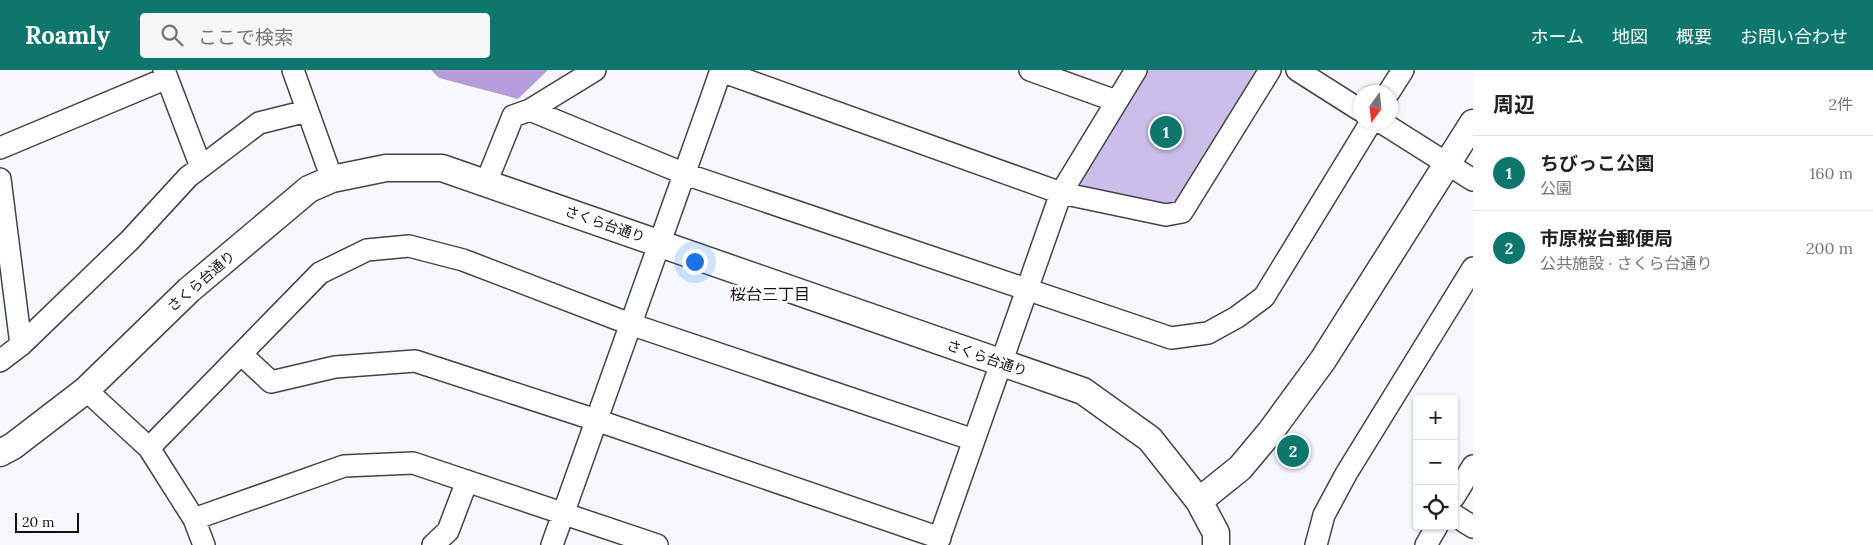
<!DOCTYPE html>
<html lang="ja">
<meta charset="utf-8">
<style>
body{margin:0;font-family:Lora,"Noto Sans JP",serif;background:#f6f6f6;color:#222}
.controls{position:absolute;right:15px;bottom:15px;display:grid;overflow:hidden;border-radius:5px;box-shadow:0 1px 4px #0004}
.controls button{width:45px;height:45px;display:grid;place-items:center;padding:0;border:0;border-bottom:1px solid #e0e0e0;background:#fff;color:#222;font:25px sans-serif}
.compass{position:absolute;left:1353px;top:15px;width:45px;height:45px;border-radius:50%;background:#fff;box-shadow:0 1px 4px #0004;rotate:195deg}
.scale{position:absolute;left:15px;bottom:12px;width:64px;box-sizing:border-box;padding-left:5px;border:2px solid #111;border-top:0;font-size:14px;line-height:18px;white-space:nowrap;color:#111;-webkit-text-stroke:4px #fff;paint-order:stroke}
.you{position:absolute;left:694px;top:191px;width:18px;height:18px;margin:-12px;border:4px solid #fff;border-radius:50%;background:#1a73e8;box-shadow:0 0 0 8px #1a73e833}
.badge{display:grid;place-items:center;width:32px;height:32px;border-radius:50%;background:#0f766e;color:#fff;font-size:16px;font-weight:700}
.pin{position:absolute;translate:-50% -50%;border:2px solid #fff;box-shadow:0 1px 5px #0006}
.list{margin:0;padding:0;list-style:none}
h2{display:flex;justify-content:space-between;align-items:center;height:65px;margin:0;padding:0 20px;font-size:21px}
h2 small{font-size:16px;font-weight:400;color:#767676}
.list li{display:grid;grid-template-columns:32px 1fr auto;gap:15px;align-items:center;box-sizing:border-box;height:75px;padding:0 20px;border-top:1px solid #e0e0e0}
.list b{display:block;font-size:19px;white-space:nowrap}
.list p{margin:0;font-size:16px;white-space:nowrap;color:#767676}
.list em{font-size:16px;font-style:normal;color:#767676}
.icon{flex:none;width:28px;height:28px;fill:none;stroke:currentColor;stroke-width:2;stroke-linecap:round;stroke-linejoin:round}
.map{position:relative;flex:none;width:1473px;height:475px;overflow:hidden}
header{display:flex;align-items:center;gap:30px;box-sizing:border-box;height:70px;padding:0 25px;background:#0f766e;color:#fff}
header strong{font-size:24px}
nav{display:flex;gap:28px;margin-inline-start:auto;font-size:18px}
.search{width:350px;height:45px;background:#f6f6f6;display:flex;align-items:center;gap:12px;box-sizing:border-box;padding:0 18px;border-radius:5px;color:#767676;font-size:19px}
main{display:flex}
aside{flex:1;background:#fff}
.map>svg:first-child{display:block}
.green{fill:#cbbeea}
.forest{fill:#b49dda}
.lines{fill:none;stroke-linecap:round;stroke-linejoin:round}
.minor-casing{stroke:#444;stroke-width:24}
.tertiary-casing{stroke:#444;stroke-width:29}
.minor{stroke:#fff;stroke-width:21}
.tertiary{stroke:#fff;stroke-width:26}
.labels{text-anchor:middle;dominant-baseline:central;stroke-width:5;stroke-linejoin:round;paint-order:stroke}
.street-label{font-size:14px;fill:#111;stroke:#fff}
.quarter-label{font-size:16px;fill:#111;stroke:#fff}
</style>
<header>
<strong>Roamly</strong>
<div class="search"><svg class="icon" aria-label="search" viewBox="0 0 24 24"><circle cx="10" cy="10" r="6"/><path d="M15 15l6 6"/></svg>ここで検索</div>
<nav><a>ホーム</a><a>地図</a><a>概要</a><a>お問い合わせ</a></nav>
</header>
<main>
<div class="map">
<svg width="1473" height="475" viewBox="0 0 1473 475">
<rect width="100%" height="100%" fill="#f5f9ff"/>
<path class="green" d="M1138,0h132l-88,142 -121,-19z"/>
<path class="forest" d="M431,0h117l-30,29 -79,-21z"/>
<g class="lines">
<g class="minor-casing">
<path id="minor" d="M164,0l37,97
M293,0l39,109
M1030,0l86,31
M1297,0l63,40
M721,1l340,122 105,22 16,-3 88,-142
M1389,22l14,-22
M530,40l155,64 486,164 37,-5 29,-16 27,-20 107,-175
M1381,52l92,58
M0,78l167,-70
M0,109l21,166
M486,113l27,-67 17,-6 65,-40
M241,284l30,28 64,-15 80,-6 181,59 344,118
M0,291l21,-16 109,-105 58,-63 71,-54 48,-12
M86,320l63,58 45,71 10,26
M149,378l171,-175 47,-23 42,-4 54,14 167,64 344,116
M1454,427l19,-31
M1454,445l19,12
M194,449l150,-53 69,-3 244,82
M433,475l15,-14 19,-50
M552,475c56,-158 114,-316 169,-475
M937,475l124,-352 75,-123
M1316,475l8,-30 22,-41 127,-206
M1426,475l11,-19"/>
</g>
<g class="tertiary-casing">
<path id="tertiary" d="M0,383l13,-7 73,-56 103,-100 120,-101 23,-10 54,-11h56l641,223 67,48 49,62 17,32v12
M1199,431l41,-33 31,-37 52,-71 150,-237"/>
</g>
<use href="#minor" class="minor"/>
<use href="#tertiary" class="tertiary"/>
</g>
<g class="labels">
<g class="street-label">
<text transform="translate(605 154) rotate(19)">さくら台通り</text>
<text transform="translate(201 211) rotate(-41)">さくら台通り</text>
<text transform="translate(987 288) rotate(19)">さくら台通り</text>
</g>
<g class="quarter-label">
<text x="770" y="224">桜台三丁目</text>
</g>
</g>
</svg>
<div class="controls">
<button>+</button>
<button>−</button>
<button><svg class="icon" aria-label="locate" viewBox="0 0 24 24"><circle cx="12" cy="12" r="6"/><path d="M12 2v4M12 18v4M2 12h4M18 12h4"/></svg></button>
</div>
<svg class="compass" viewBox="-18 -18 36 36"><path d="M0-13l5 13h-10z" fill="#e53935"/><path d="M0 13l5-13h-10z" fill="#767676"/></svg>
<div class="scale">20 m</div>
<div class="you"></div>
<div class="pin badge" style="left:1166px;top:62px">1</div>
<div class="pin badge" style="left:1293px;top:381px">2</div>
</div>
<aside>
<h2>周辺<small>2件</small></h2>
<ul class="list">
<li><span class="badge">1</span><div><b>ちびっこ公園</b><p>公園</p></div><em>160 m</em></li>
<li><span class="badge">2</span><div><b>市原桜台郵便局</b><p>公共施設 · さくら台通り</p></div><em>200 m</em></li>
</ul>
</aside>
</main>
